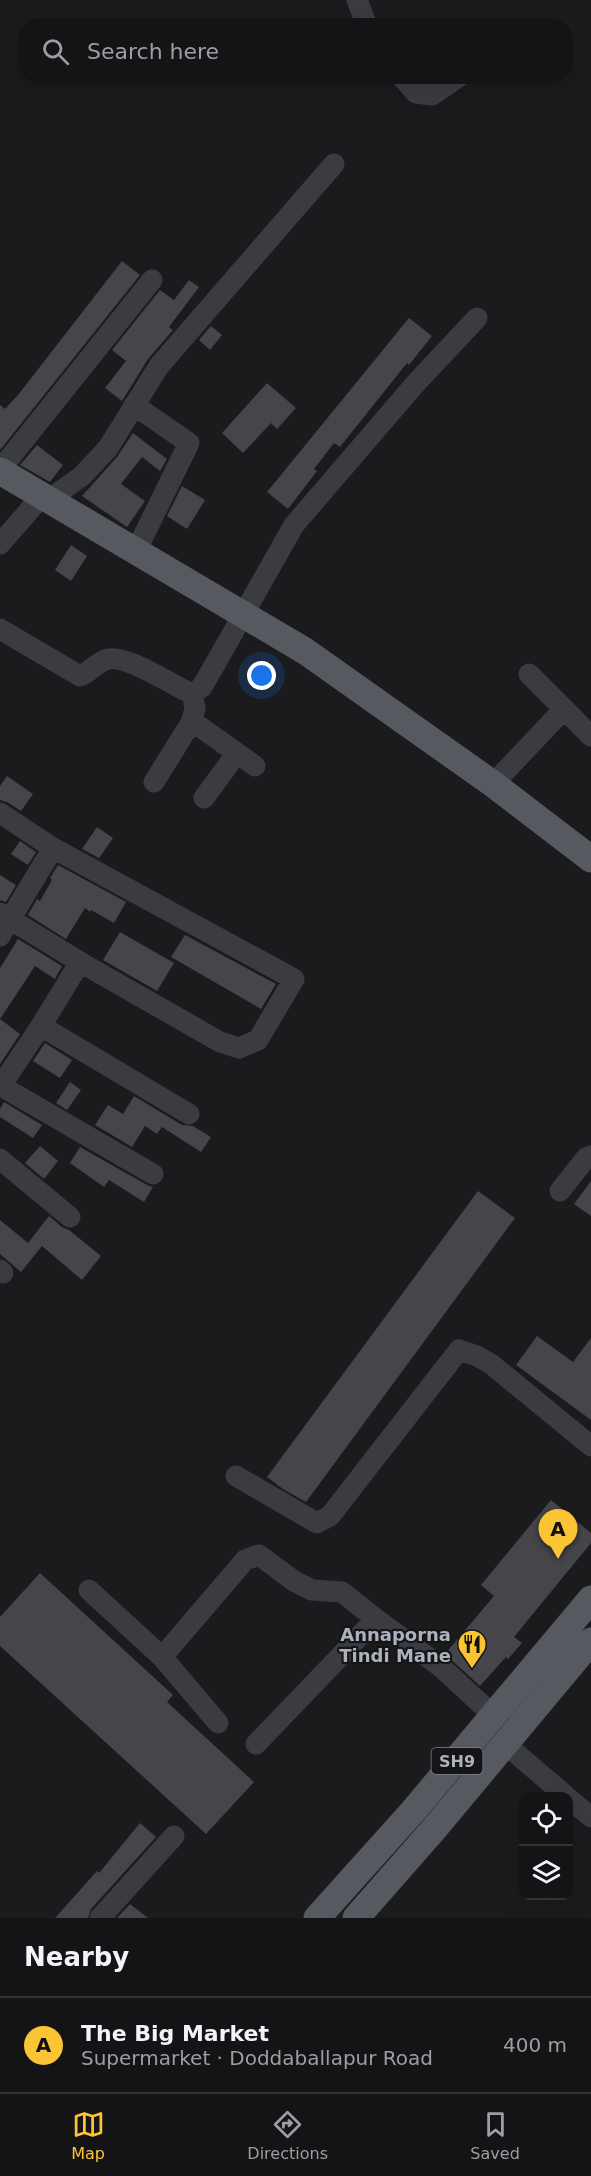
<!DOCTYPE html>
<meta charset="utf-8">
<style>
body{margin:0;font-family:"DejaVu Sans",sans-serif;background:#212123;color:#f1f3f6}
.controls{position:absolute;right:18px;bottom:18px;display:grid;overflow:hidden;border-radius:12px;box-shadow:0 6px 24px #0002}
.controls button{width:54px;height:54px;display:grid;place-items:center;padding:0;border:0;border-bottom:2px solid #333335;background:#141416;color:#f1f3f6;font:30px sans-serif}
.you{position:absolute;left:262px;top:676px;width:21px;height:21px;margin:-15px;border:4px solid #fff;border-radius:50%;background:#1a73e8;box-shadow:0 0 0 9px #1a73e833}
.badge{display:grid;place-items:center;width:39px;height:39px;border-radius:50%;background:#fbc435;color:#111;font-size:20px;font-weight:700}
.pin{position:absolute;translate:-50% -50px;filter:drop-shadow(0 2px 3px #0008)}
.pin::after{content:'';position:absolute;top:32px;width:21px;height:18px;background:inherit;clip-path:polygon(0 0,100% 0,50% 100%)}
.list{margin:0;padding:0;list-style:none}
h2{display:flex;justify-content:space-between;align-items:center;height:78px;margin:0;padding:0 24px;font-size:26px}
h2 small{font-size:20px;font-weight:400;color:#9d9ea1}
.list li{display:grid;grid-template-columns:39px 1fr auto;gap:18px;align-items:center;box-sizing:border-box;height:96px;padding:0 24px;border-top:2px solid #333335}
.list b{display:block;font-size:22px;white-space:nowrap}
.list p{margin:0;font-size:20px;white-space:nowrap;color:#9d9ea1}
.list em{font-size:20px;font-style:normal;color:#9d9ea1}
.icon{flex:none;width:33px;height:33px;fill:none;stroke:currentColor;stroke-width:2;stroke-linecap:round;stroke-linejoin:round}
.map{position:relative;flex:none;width:591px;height:1918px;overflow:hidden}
.search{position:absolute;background:#141416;box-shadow:0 6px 24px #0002;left:18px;right:18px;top:18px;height:66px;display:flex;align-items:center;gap:15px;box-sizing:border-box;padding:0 21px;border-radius:24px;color:#9d9ea1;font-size:22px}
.sheet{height:174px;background:#141416}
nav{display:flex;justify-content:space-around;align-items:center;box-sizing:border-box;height:84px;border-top:2px solid #333335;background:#141416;font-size:16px;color:#9d9ea1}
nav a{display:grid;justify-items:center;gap:3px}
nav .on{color:#fbc435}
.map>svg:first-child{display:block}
.building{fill:#45454a}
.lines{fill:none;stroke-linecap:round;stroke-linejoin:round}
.minor{stroke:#3b3c42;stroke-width:21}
.major{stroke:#575961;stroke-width:27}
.labels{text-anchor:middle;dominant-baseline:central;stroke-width:4.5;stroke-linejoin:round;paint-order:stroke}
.shield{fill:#151518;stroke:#7f828c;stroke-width:1.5}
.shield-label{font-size:16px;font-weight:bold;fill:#acb1bd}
.poi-label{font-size:18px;font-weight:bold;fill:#acb1bd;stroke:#151518;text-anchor:end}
</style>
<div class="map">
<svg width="591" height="1918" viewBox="0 0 591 1918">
<rect width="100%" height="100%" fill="#1b1a1d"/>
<path class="building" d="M122,261l18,14 -140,175v-45l5,4 13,-14z
M189,280l10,7 -30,40 4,3 -25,29 -26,42 -17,-13 21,-27 -14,-11 48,-60 14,10z
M409,318l23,18 -23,29 -2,-2 -67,84 -6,-4 -20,26 3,2 -29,38 -21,-17z
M211,326l11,9 -12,15 -11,-10z
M267,383l29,25 -19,21 -6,-6 -28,30 -21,-20z
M133,433l34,26 -7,12 -18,-14 -21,27 24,17 -18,26 -45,-31 35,-39z
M37,445l26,20 -13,17 -30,-17z
M182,486l23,14 -18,29 -20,-13z
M71,545l16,11 -16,25 -16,-11z
M7,776l26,18 -12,17 -14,-9 -7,-2v-14z
M97,827l16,11 -14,20 -17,-9z
M20,841l16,11 -8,13 -17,-11z
M58,865l68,37 -12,21 -23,-13 -1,2 -5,-4 -19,31 -38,-24 9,-16 3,2 12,-21 -2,-2z
M0,875l16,10 -10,17 -6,-2z
M120,932l54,31 -17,28 -54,-31z
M185,935l91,49 -15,25 -90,-52z
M18,939l44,27 -7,13 -20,-13 -35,53v-51z
M0,1019l20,15 -20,30z
M45,1043l27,17 -12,18 -27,-17z
M70,1082l11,8 -14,20 -11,-7z
M134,1096l48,29 11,1 18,11 -10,15 -39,-25 -5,7 -12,-8 -13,21 -37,-22 13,-20 15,9z
M4,1102l38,23 -9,13 -33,-21v-8z
M40,1146l18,15 -14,18 -19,-16z
M80,1147l67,38 6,2 -9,15 -35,-22 -5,7 -34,-24z
M591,1181v35l-17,-12z
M478,1191l37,27 -209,284 -23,-13 -16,-12z
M49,1216l13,11 7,3 32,26 -19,24 -40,-34 -21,26 -21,-18v-34l28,23z
M537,1336l36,26 18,-24v82l-75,-55z
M551,1500l40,33v10l-77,94 8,6 -14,16 -2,-2 -26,29 -35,-32 49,-58 -13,-11z
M40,1573l133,122 -6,7 87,80 -48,52 -206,-188v-29z
M140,1823l16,14 -65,72 -3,9h-33l42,-47 2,2z
M130,1904l18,14h-31z"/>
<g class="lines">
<path class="minor" d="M357,0l10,26
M401,76l15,17 16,2 28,-19
M134,405l55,38 -53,108
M0,470l152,-190
M48,500l34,-24 26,-28 51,-82 175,-202
M0,544l42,-48
M0,629l80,47c10,-4 17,-14 28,-17 20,-4 64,26 84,35l10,-7 92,-162 122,-142 61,-65
M564,709l27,27
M192,721l63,45
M154,782l38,-61 3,-13 -3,-14
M493,784l71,-75 -35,-35
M204,798l33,-45
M0,813l53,35 241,131 -36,61 -19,8 -19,-6 -140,-80
M0,913l80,49 -39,64 -41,61
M0,936l53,-88
M41,1026l148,88
M1,1086l152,88
M0,1159l70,58
M560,1191l26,-33 5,-2
M0,1270l3,3
M236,1476l81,47 13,-7 129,-166 18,6 14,8 100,82
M89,1590l73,67 56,66
M162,1657l83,-97 14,-5 35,26 18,9 30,2 34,27
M256,1744l120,-125 65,48 53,49
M505,1744l61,52
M568,1798l23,19
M100,1918l74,-82"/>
<path class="major" d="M0,471l305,180 188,133 98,75
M317,1918l97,-108 177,-211
M356,1918l78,-89 157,-188"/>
</g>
<defs>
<g id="restaurant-pin" transform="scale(1.5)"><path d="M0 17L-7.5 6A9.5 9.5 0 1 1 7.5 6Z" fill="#fbc435" stroke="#151518"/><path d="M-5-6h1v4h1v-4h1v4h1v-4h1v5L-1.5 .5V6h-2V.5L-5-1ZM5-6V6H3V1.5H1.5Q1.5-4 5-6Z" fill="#111"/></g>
</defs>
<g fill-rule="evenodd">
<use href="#restaurant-pin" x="472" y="1644"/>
</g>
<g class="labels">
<rect class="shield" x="431.5" y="1748" width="51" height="26" rx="4.5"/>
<g class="shield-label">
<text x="457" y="1761">SH9</text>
</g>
<g class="poi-label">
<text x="451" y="1634">Annaporna<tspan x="451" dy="21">Tindi Mane</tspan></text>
</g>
</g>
</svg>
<div class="controls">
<button><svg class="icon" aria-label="locate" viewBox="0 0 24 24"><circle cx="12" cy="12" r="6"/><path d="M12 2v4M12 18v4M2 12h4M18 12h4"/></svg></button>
<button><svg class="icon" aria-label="layers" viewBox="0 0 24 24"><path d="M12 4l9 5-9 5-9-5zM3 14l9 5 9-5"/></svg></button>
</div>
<div class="you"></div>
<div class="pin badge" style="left:558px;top:1559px">A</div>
<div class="search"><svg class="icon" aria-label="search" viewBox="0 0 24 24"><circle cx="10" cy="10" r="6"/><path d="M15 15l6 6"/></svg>Search here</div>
</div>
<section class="sheet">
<h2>Nearby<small></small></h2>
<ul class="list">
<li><span class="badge">A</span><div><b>The Big Market</b><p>Supermarket · Doddaballapur Road</p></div><em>400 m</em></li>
</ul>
</section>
<nav>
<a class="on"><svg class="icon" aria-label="map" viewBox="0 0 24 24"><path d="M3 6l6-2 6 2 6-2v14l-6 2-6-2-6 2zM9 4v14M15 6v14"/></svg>Map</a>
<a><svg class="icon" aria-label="directions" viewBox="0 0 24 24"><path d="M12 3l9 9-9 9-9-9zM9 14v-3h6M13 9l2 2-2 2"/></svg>Directions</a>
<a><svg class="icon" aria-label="saved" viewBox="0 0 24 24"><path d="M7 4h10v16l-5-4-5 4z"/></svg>Saved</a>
</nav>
